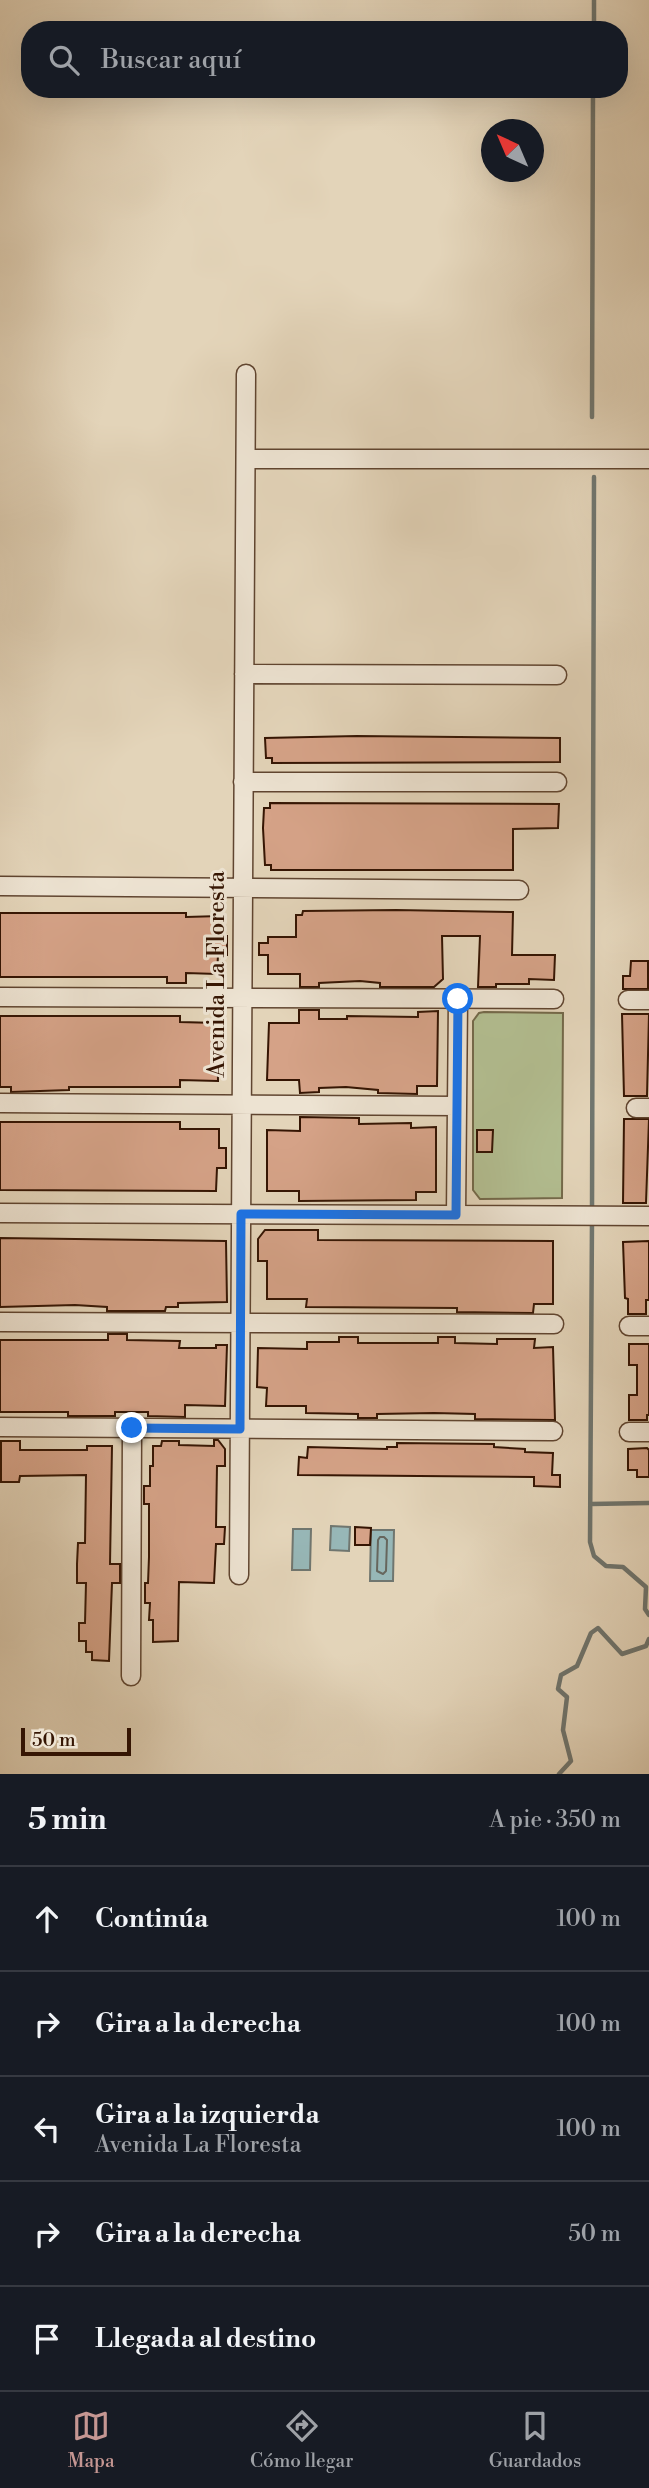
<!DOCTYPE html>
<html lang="es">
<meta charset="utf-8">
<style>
body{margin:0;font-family:"Libre Bodoni",serif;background:#20242c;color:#f1f3f6}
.compass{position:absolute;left:481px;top:119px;width:63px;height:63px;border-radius:50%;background:#171b24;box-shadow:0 7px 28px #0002;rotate:316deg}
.scale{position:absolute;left:21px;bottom:18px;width:110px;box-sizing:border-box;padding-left:7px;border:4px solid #351503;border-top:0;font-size:19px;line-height:24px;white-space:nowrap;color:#351503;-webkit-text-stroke:5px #ede3d2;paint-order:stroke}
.stop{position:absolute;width:21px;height:21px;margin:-16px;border:5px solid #1a73e8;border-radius:50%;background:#fff}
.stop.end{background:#1a73e8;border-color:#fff;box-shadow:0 2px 7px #0008}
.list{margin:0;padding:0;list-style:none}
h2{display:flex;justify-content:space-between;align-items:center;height:91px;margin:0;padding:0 28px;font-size:30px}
h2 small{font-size:23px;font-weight:400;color:#9ea1a6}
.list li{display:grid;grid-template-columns:46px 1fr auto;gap:21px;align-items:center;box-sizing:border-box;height:105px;padding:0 28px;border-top:2px solid #363941}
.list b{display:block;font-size:26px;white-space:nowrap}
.list p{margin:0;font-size:23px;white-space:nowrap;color:#9ea1a6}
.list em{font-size:23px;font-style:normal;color:#9ea1a6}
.icon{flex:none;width:38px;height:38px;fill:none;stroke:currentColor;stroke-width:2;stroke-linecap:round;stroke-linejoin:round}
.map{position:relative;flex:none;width:649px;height:1774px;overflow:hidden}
.search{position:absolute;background:#171b24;box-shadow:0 7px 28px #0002;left:21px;right:21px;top:21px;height:77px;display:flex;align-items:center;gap:18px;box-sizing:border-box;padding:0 24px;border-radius:28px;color:#9ea1a6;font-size:26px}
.sheet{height:616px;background:#171b24}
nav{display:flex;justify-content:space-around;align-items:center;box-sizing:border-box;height:98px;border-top:2px solid #363941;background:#171b24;font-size:19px;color:#9ea1a6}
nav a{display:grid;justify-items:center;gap:4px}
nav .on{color:#c59692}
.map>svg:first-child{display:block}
.green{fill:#b2bd90;stroke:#74694a;stroke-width:2}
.water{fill:#97b7b7;stroke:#70766f;stroke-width:2}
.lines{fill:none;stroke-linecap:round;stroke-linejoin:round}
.shore{stroke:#66665d;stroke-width:2}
.stream{stroke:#70766f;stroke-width:4.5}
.building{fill:#d5a287;stroke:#351503;stroke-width:2}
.minor-casing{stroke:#604530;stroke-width:21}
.minor{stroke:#ede3d2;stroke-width:18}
.route{stroke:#1a73e8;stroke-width:9}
.labels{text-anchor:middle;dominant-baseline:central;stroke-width:6;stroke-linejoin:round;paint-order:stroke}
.street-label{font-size:23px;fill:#351503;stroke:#ede3d2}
</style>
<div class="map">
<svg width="649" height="1774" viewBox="0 0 649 1774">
<rect width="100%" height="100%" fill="#e3d4b9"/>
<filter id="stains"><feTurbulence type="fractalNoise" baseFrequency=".00286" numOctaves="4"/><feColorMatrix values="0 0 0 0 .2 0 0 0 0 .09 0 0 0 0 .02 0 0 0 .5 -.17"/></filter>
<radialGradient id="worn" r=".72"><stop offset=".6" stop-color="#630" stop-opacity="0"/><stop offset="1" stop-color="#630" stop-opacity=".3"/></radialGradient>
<path class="green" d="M484,1012l79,1 -1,185 -82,1 -7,-9v-169l6,-8z"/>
<path class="water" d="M331,1526l19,1 -1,24 -19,-1z
M293,1529h18l-1,41h-18z
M371,1530h23l-1,51h-23z"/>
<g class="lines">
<path class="shore" d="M380,1537h4l3,3 -1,31 -3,3 -6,-3 1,-31z"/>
<path class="stream" d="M594,30v-30
M592,417l1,-328
M592,1211l2,-734
M592,1220l-2,322 4,14 12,10 17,1 23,20 -1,22 4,6
M591,1504l58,-1
M559,1774l12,-13 -8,-31 4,-33 -9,-8 3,-14 16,-9 14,-33 7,-5 24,26 24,-8 3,-7"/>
</g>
<path class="building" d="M357,736l203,2v24l-288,1v-5h-6l-1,-20z
M270,803l289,1 -1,24 -45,1v41h-242v-5h-6l-2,-37 1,-20h6z
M396,910l117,2 -1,43h43l-1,25 -25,-1v5h-33v3h-18l2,-51h-38l1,43 -9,8h-54v-4l-20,-2 -41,2v4h-19v-13h-32v-19h-9v-12h9v-6h28v-22h6l1,-4z
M0,913h186v4l34,-1v20h7v19h-9l-1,19 -31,-1v10h-19v-6h-167z
M631,961h17v28h-25v-13h7z
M299,1010h20v9h28v-3l71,1v-5l20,-1 -1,75h-20v8l-39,-1v-3l-32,-3 -27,1v4l-19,1 -1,-13h-32l2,-57h30z
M622,1014h27l-2,82h-23z
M0,1016h180v6l37,1 1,58 -38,-1v7h-111v3l-58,2v-5h-11z
M300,1117l59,1v6l52,-1v5l25,-1v65h-20v8l-117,1v-10h-32v-61l33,1z
M624,1119h25l-3,84h-23z
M0,1122h180v7h39v19h7v20h-9l-1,23 -216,-1z
M477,1130h16l-1,22h-15z
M265,1230h53v10l235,1v63h-19l-1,9 -76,-1v-4l-151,-1 1,-8h-40v-38h-9v-22z
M0,1238l226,3 1,61 -49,1v4h-12l-1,4h-58v-4l-32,-2 -75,2z
M649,1241v59h-3v14h-18v-15l-3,-1 -2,-56z
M108,1334h19v6l53,1 -1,7h37v-3h11l-2,61 -40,-1v12l-37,-1v-4h-33v4h-47v-4h-68v-72h108z
M339,1337h19v6h80v-6h17v6l42,1v-5h38l-1,9 19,-1 2,73 -80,-1v-5l-41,-1 -57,1v4h-19v-4l-52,-1v-7h-40l1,-18 -10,-1 1,-39 49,1v-7h32z
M629,1344h20v71h-2v5h-18v-25h8v-30h-8z
M214,1440h4l7,9v17h-8l-1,61h9l-1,17h-8l-2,39 -35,-1 -1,59 -25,1v-22h-4l1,-17h-5v-20h3l1,-26v-53h-5v-18h6v-20h3v-20h8l1,-5h17v4l35,1z
M1,1441h19v9h67v-4h25l-2,118h10v19h-8l-3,78 -17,-1v-8h-6v-11h-7v-18h6l1,-40h-9v-19l1,-21h7l1,-68 -66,1 -1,6h-18z
M397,1443l97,1v3l31,2v3l28,1 -1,22h8v12l-26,-1v-9l-236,-2 1,-18 8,1 1,-11 79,2v-2h10z
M647,1448l2,2v27h-12v-7h-9v-21z
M355,1527l16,1 -1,17h-15z"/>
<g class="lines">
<g class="minor-casing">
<path id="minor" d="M246,459h403
M244,674l313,1
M243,782h314
M0,886l519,4
M0,997l554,2
M628,1000h21
M0,1103l457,3
M636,1108h13
M0,1213l649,3
M456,1215l2,-216
M0,1322l554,2
M629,1326h20
M0,1427l553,4
M629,1432h20
M239,1575l7,-1201
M131,1676l1,-248"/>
</g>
<use href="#minor" class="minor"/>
</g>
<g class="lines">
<path class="route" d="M132,1428l108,1 1,-215 215,1 2,-216"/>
</g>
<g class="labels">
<g class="street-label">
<text transform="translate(217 974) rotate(-90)">Avenida La Floresta</text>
</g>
</g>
<rect width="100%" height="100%" filter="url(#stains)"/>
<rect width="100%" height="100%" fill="url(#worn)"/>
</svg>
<svg class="compass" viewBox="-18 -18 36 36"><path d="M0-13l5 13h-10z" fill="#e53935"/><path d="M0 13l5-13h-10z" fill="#9ea1a6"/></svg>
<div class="scale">50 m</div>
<div class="stop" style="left:458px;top:999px"></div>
<div class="stop end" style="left:132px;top:1428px"></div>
<div class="search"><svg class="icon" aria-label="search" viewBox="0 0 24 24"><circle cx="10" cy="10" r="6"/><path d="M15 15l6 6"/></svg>Buscar aquí</div>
</div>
<section class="sheet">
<h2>5 min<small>A pie · 350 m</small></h2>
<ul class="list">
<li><svg class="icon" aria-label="ahead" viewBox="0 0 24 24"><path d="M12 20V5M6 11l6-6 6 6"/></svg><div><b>Continúa</b></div><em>100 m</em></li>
<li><svg class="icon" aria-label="right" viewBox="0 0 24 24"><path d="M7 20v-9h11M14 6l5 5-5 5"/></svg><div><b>Gira a la derecha</b></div><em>100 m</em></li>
<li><svg class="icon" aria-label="left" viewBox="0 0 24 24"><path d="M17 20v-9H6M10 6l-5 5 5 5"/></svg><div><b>Gira a la izquierda</b><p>Avenida La Floresta</p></div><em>100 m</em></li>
<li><svg class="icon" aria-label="right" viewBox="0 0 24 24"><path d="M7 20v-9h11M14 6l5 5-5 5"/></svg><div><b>Gira a la derecha</b></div><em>50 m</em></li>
<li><svg class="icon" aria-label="arrive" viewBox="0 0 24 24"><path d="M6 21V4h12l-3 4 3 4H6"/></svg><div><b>Llegada al destino</b></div></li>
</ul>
</section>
<nav>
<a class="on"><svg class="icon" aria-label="map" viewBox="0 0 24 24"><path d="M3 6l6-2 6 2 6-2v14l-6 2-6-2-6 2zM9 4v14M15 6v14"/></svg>Mapa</a>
<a><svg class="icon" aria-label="directions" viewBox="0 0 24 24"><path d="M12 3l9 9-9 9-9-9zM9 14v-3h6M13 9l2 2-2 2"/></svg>Cómo llegar</a>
<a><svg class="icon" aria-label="saved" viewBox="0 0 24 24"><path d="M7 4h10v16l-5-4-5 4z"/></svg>Guardados</a>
</nav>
